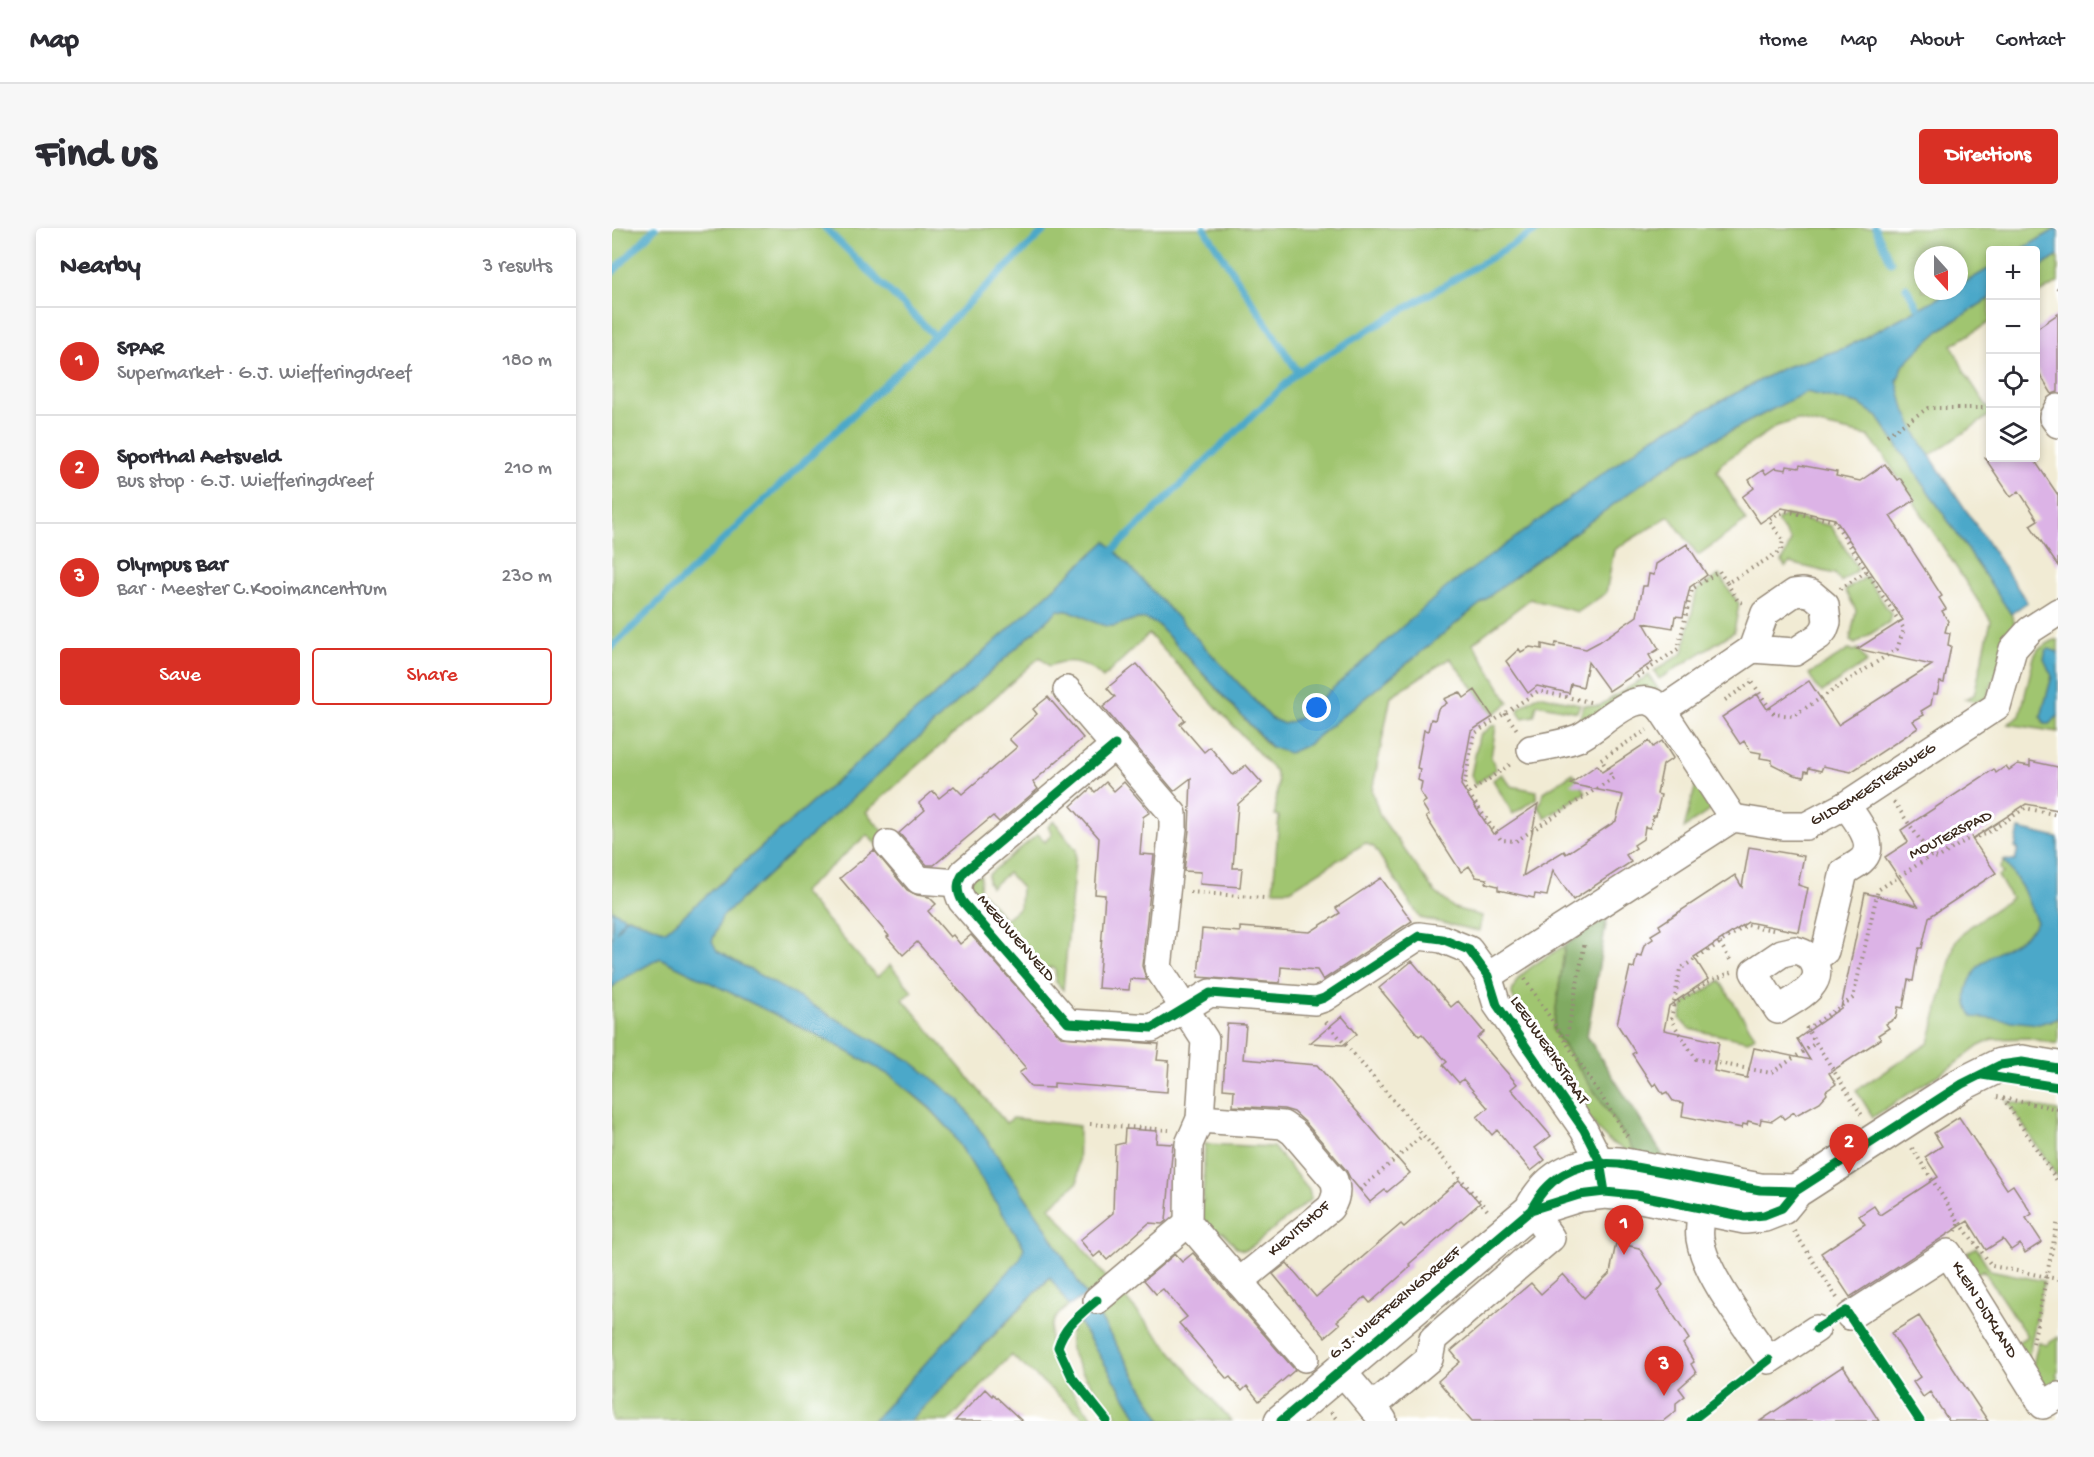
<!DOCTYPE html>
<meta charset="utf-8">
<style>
body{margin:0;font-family:"Gochi Hand",sans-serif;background:#f7f7f7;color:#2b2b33}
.controls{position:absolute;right:18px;top:18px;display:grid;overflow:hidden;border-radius:6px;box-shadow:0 3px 9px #0003}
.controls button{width:54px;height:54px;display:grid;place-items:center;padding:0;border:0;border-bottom:2px solid #e1e1e2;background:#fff;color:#2b2b33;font:30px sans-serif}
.compass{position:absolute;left:1302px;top:18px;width:54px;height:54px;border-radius:50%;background:#fff;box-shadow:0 3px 9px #0003;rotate:159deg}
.you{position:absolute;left:705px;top:480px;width:21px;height:21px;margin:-15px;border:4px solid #fff;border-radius:50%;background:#1a73e8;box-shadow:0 0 0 9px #1a73e833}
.badge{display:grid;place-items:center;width:39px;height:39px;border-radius:50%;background:#d93025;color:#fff;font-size:20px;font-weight:700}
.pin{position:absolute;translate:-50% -50px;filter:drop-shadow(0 2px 3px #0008)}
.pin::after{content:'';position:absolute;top:32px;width:21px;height:18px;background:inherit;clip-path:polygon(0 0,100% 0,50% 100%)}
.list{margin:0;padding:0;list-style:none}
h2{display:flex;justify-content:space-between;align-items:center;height:78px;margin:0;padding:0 24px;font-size:26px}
h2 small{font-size:20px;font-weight:400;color:#7c7c81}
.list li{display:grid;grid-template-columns:39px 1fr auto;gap:18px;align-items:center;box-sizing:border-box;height:108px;padding:0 24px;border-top:2px solid #e1e1e2}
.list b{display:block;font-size:22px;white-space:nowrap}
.list p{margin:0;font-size:20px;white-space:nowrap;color:#7c7c81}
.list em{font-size:20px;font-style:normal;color:#7c7c81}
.actions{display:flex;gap:12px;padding:18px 24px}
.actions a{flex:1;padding:14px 0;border:2px solid #d93025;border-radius:6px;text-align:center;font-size:21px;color:#d93025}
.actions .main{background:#d93025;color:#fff}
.icon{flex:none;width:33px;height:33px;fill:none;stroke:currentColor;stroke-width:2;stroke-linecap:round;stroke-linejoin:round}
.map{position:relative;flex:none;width:1446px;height:1193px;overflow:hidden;border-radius:6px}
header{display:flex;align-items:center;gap:36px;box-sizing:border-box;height:84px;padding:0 30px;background:#fff;border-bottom:2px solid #e1e1e2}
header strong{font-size:28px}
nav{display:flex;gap:33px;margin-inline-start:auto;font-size:21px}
.intro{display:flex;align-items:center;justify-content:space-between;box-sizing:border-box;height:144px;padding:0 36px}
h1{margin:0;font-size:42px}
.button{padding:15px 27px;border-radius:6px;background:#d93025;color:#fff;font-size:21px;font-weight:700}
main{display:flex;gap:36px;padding:0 36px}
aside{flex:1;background:#fff;border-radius:6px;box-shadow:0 3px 9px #0003}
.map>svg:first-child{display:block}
.green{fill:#a0c56f;stroke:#6e7846;stroke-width:1.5}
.forest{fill:#80aa62;stroke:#5e6a40;stroke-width:1.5}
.water{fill:#4ba8c9;stroke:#436974;stroke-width:1.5}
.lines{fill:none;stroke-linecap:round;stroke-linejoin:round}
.stream{stroke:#4ba8c9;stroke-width:7}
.building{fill:#dcb3e6}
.minor-casing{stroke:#968a79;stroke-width:30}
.tertiary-casing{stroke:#968a79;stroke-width:36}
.path{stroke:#968a79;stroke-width:4;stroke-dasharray:1.5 4.5;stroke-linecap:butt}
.minor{stroke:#fff;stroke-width:27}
.tertiary{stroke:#fff;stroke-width:33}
.cycleway-casing{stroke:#fff;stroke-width:13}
.cycleway{stroke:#00873e;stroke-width:9}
.labels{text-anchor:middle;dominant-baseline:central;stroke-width:6;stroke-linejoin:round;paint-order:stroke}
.street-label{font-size:16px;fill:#3b2a1e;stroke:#fff}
</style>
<header>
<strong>Map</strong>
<nav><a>Home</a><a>Map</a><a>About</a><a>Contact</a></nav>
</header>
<div class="intro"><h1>Find us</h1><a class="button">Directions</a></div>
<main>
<aside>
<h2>Nearby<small>3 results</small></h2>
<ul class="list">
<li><span class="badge">1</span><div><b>SPAR</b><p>Supermarket · G.J. Wiefferingdreef</p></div><em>180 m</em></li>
<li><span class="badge">2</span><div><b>Sporthal Aetsveld</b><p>Bus stop · G.J. Wiefferingdreef</p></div><em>210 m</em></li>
<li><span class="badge">3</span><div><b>Olympus Bar</b><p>Bar · Meester C.Kooimancentrum</p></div><em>230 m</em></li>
</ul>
<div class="actions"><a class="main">Save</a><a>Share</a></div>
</aside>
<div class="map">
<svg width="1446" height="1193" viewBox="0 0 1446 1193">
<rect width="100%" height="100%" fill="#fff"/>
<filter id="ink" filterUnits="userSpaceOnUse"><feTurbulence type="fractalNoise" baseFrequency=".0167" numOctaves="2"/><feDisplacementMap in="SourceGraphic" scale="12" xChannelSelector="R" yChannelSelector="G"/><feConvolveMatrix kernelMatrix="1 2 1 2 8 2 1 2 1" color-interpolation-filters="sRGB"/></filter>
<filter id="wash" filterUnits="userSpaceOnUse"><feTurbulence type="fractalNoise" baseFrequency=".008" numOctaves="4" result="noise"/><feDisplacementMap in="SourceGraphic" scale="24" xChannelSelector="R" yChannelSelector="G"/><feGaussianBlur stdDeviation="1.35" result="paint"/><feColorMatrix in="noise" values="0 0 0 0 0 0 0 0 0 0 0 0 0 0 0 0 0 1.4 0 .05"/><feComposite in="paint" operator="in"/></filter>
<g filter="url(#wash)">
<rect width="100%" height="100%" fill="#f1ebd4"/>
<path class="green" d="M0,0h1446l-38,22h-30v18l-31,18v-31h-36v36h28l-106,57 -62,20 -131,70 -49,37 -305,244 -14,5 -12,-5 -166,-177 -126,113 -314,276 -38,-14 -16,21v-287l2,-2 -2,-2z
M1446,28v27l-22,12v-25z
M1378,70v24l-38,23 13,28 25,38v4l-61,41c-10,-15 -35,-59 -31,-77 7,-32 65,-64 92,-81z
M1194,164l53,12 19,13 133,197 5,12 -30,72 -10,4 -11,-3 9,-4 17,-74 -105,-162 -18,-23 -71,-16 -20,6 -55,37 -5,8 29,50 -48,34 -29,-39 -55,34 -8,43 -28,19 -48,-13 -57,44 36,60 -16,11 -43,-56 -59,38 -19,95 8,25 54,75 20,17 28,8 -3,15 -59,-13 -46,-71 -9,-4 -75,47h-17l6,-74 -4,-1 3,-34 -3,-10 -126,-137 -46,44c-16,-16 -32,-21 -54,-12l-9,-9 -174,155 21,24 -10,9 -10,-10 -65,57 75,85 13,-12 22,26 -9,8 103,124 7,-5 66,8 -1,56 -28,25 59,74 -23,14 -45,-75 -81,-119 -48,-39 -195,-111 -5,-10 9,-24 337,-307c24,1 26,10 45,15 15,5 27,-9 42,-6 4,1 9,4 13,6l112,122 37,-2 195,-159 142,-104 40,-27z
M1173,287l46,11 27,43 -17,13 -6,-8 -45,-11 -5,4 -3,-5 9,-21 -14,-20z
M1107,347l20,29 -5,28 -75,47 -5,-8 29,-18 14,-63z
M1254,349l25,37 -2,8 -34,22 -5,-3 6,-31 -11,-20z
M1442,412h4v12l-3,-1 -9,3 -2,5 8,17 -11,41 3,7h5l9,-8v16l-50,-8 12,-8 14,-59 4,-8z
M1238,421l4,2 4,-2 9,13 -45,30 -5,-4 -8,-14z
M1037,447l14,22 -84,26 4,-18 16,1z
M927,467l41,9 -3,8 -40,-8 -3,12 -12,2 -4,-6 1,-4z
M881,497l3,1 -5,31 5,12 -21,16 -4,-10 8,-39z
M961,545l13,19 -40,26 -9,-13 4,-3 3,-10z
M890,546l9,12 26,5 -1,8 -23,15 -20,-34z
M1086,549l18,29 -32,22z
M442,593l22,29 -13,140 -7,-8 -1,-14 -6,-1 -2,8 -4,4 -72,-84 -1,-15 4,-6 7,2 -1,14 25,29 15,-12 1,-20 -13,-14 -17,14 -3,-5v-7l50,-41 7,8 7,-8 -4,-7z
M1392,632l19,29 14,33c-11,19 -40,31 -58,43l72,57 7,-4v26l-30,-6 -34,1 -15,7 -24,18 -82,53 -17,-27 73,-47 26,-101 13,-14 43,-30 -13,-22 5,-3 -3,-4z
M953,717l-12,85 87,129 -31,-18 -12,-12c-13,-19 -85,-121 -85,-136 0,-3 2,-6 3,-9 5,-13 37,-30 50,-39z
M48,730l171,84 60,34 39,33 21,22 73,116 -3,12 -148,162h-261v-433l7,-7z
M1108,753l35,55 -7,5 -59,-12 -9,-10 4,-15z
M1395,873l51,10v67z
M593,916l68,3 36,43 2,9 -60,48 -7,3 -7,-2 -14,-16 -11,-1 -14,-11 -4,-19h9z
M1364,1019l14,23 54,11 -17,82 -10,-20 10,-7 -44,-66 -12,6 2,-10 -6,-13z
M439,1049l18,29c-47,28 4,87 26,115h-7l-77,-66 -62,66h-39z
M510,1066l109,127h-69l-66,-110z
M467,1094l61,99h-19c-15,-20 -74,-77 -42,-99z
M1446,1109v35l-2,2 2,4v11l-9,1 -17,-20 6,-28 8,3z"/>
<path class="forest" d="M995,690l-20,118 82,129 -29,-6 -87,-129 12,-85z"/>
<path class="water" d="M1446,0v28l-22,14v-20h-16z
M1378,40v30l-46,29 -26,23 -14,14 -7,17 6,24 15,33 109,164 -16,12 -133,-197 -19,-13 -53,-12 -122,63 -40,27 -142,104 -195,159 -18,8 -18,-6 -113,-122c-4,-2 -9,-5 -13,-6 -15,-3 -27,11 -42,6 -19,-5 -21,-14 -45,-15l-336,307 -10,24 5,10 195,111 48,39 81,119 45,75 -17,11 -19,-29 -140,144h-37l147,-162 4,-12 -73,-116 -21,-23 -39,-32 -60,-34 -171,-84 -41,23 -7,7v-78l13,7 -9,15 11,-15 39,14 314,-276 126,-114 166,178 12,5 14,-5 148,-131 206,-150 131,-70 62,-20 106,-57h8v-5z
M1437,421l9,3v64l-9,8h-5v-2l-3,-5 11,-41 -8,-17 2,-8z
M1407,601l39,9v180l-19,6 -66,-7c-8,-12 -9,-23 -3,-36 3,-5 5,-12 10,-16 17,-16 45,-22 57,-43l-14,-33 -19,-29 11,1 3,-13h-3z
M484,1083l66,110h-22l-61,-99z"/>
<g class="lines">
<path class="stream" d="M592,0l94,144
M1263,0l16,34
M0,45l43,-45
M1294,59l11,19
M323,108l112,-108
M501,322l185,-178 243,-144
M0,419l323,-311 -110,-108"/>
</g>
<g id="blocks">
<path class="building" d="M1446,86v78l-6,2 -16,-26v-39z
M1373,230h48l25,37v71l-28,-41 8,-5 -19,-29 -8,6z
M1273,236l12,16 3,-2 15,22 -25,16 52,80 -3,2 7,11 -4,2 6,10 -3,11 5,1 -2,12 3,1 -7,37 -4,-1 -3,12h-4l-2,11 -10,6 3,4 -11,6 5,7 -67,44 -28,-6 -2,5 -12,-3 -1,4 -3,-1 -1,6 -10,-2 -22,-11v-4l-12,-2 1,-5 -11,-2 -6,-10 -4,3 -18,-27 35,-23 10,15 42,-28 29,44 94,-60 -75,-16 46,-29 -68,-101 -53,-11 -22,15 -18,-26 12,-9 -5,-8 14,-10 3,4 9,-6 11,2 1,-4 12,2 1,-3 37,7 -1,4 24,5z
M1075,316l20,31 -17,12 -7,30 -8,-1 -2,12 -29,-5 15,26 -10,6 4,7 -44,29 -21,-29 -5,25 -12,-3 -2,9 -32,-7 -9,7 -22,-32 13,-12 2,3 9,-5 12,2v-5l13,3 1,-4 30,6 13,-7 38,-26 6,-30h4l2,-12 5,1 2,-11z
M525,436l48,56 -5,4 24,28 6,-5 23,28 13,-10 16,18 -24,21 -5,64h9l-2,19 -40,-3 1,-12 -17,-1 5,-41 2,-52 -17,13 -71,-84 12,-10 -8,-9z
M863,462l18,27 -22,14 -10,54 32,49 45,-30 -15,72 41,-25 2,3 50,-33 7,-26 -53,-11 27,-19 5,7 47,-31 4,6 9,-6 11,17 -10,7 -6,29 4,1 -5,21h-3l-3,12 -5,-1 -2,12 -9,6 2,3 -10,7 5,7 -58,38 -20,-30 -6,26 -12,-2 -1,4 -36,-8v-4l-12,-3 1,-4 -11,-2 -7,-11 -8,6 -35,-55 3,-2 -7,-11 4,-3 -6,-9 2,-10 -4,-2 2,-11 -3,-1 7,-38 4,1 3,-12 4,1 3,-11 9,-6 -3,-4 16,-7 4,6z
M436,469l35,41 -50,44 5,7 -39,33 -6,-6 -59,49h-7l-28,-32 26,-23 -6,-7 14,-12 6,7 15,-12 8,8 55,-47 -8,-8 28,-25 -4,-5z
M1418,533l28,6v43l-32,-6 -54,35 24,34 -67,44 -7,31h-3l-1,3 -5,30 -5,-1 -5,28 -5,-1 -2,11 -10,6 3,4 -11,7 3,4 -52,34 7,11 -10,7 1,3 -7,8 -24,13 -2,-3 -10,7 -3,-4 -9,6 -11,-2 -1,5 -12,-3 -1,4 -4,-1 -1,4 -60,-12 2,-13 -11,-2 -6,-9 -4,2 -7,-11 -3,3 -21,-32 3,-2 -18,-28 13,-57 4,1 3,-13 4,1 3,-11 9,-6 -2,-4 10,-6 -2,-4 76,-50 7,12 7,-40 55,9 -6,29 10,3 -9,44 -51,-10 -54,35 14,22 -39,27 -5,24 55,12 -5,29 33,7 7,-30 56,12 -13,-21 44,-31 24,-115 53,13 -33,-49 23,-15 -7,-12 93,-61 2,4 10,-7 3,4 9,-6 12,2z
M494,554l8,9 10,-9 26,30 -7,5 -3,37 14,1 -12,111 5,14 -17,-1 -1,11 -31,-2 7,-93 -10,-1 4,-56 -28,-32 20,-18 4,4z
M262,622l33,40 10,5 12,2 7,7 -8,7 22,26 3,-2 7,9 11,-9 90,102 98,7 -2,16 12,1 -2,31 -113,-9v5l-23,-1 -12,-14 7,-5 -109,-126 -14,13 -16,-18 2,-1 -49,-58z
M769,650l31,43 -89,59 -6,-10 -36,-3 -1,16 -82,-6 4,-48 38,3v-5l70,5 30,-19 -4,-5z
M800,733l39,46 7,-6 26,31 -7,6 40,46 -6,5 40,47 -16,12 10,12 -14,11 -34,-41 -5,5 -15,-18 11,-9 -25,-29 -4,4 -16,-18 4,-3 -25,-28 -3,2 -40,-48z
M730,788l15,18 -14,11 -33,-2z
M615,796l19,1 -3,34 74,6 93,108 -23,19 -2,-2 -15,12 -20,-24 -4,-8 -41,-48 -11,-10 -10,-3 -51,-3 1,-16 -11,-1z
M1347,889l48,72 6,-4 19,29 -6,4 16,24 -17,11 -5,-9 -9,6 -8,-11 -17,11 -18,-29 -118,76 -29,-44 44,-29 -6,-8 15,-10 6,9 58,-38 -13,-20 17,-11 -8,-13z
M513,901l32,2 -1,12 17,1 -7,77 -4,3 -13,-1 -42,37 -7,-8 -6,5 -14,-17 33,-27 2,-68 9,-2z
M847,952l21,23 -71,61 2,2 -5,5 -36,32 -5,-6 -28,24 3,3 -15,13 -52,-63 14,-11 29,34 85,-73 3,3z
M1004,1015l23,5 24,37 -5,6 31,48 -6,5 11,18 -3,2 5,9 -17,15 6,8 -9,7v8l-13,10h-191l-34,-40 22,-19 -9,-11 80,-68 10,11 22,-20 21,24 26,-25z
M581,1025l102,117 -36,31 -12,-15 -5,5 -12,-14 -3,2 -48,-56 8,-6 -24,-28 -7,5 -12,-14 31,-26 7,8z
M1307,1088l47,72 22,33h-39l-19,-29 -7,5 -10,-15 7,-5 -29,-44z
M1231,1138l36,55h-119z
M373,1161l7,7 1,-2 29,27h-67z"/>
</g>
</g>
<g filter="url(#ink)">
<use href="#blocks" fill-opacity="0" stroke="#968a79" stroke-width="1.5"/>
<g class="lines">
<g class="minor-casing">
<g id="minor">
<path d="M1446,180l-5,9 5,7"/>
<path d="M1191,364l9,2 13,11 2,17 -3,8 -5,6 -24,16 -43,-3 13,-36 29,-20z"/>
<path d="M455,462l106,124v14l-15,140 47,72 -5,79 -11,25 -1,79 117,135"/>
<path d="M1050,482l90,-61"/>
<path d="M503,517l-151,127c-7,10 -8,18 -2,29l106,122 84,5 58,-35 105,8 9,-3 95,-62 23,3 27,11 19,26 9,29 87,125 16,32 3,20"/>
<path d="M919,521c15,-3 32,-5 47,-11 24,-10 60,-57 84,-28l71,108"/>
<path d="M276,616l31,36 39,3"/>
<path d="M1183,722c8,2 15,5 19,13 12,23 -21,37 -36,47l-24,-38 28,-19z"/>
<path d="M1201,732l12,-9 19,-79c6,-4 12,-7 17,-11 18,-16 -5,-41 -15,-56"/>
<path id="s1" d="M876,748l245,-158 50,8h23l40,-21 151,-99 16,-57 17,-19 28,-18"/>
<path d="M588,891l83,6 10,7 41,48c4,11 2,19 -4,28l-91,74"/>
<path d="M1096,961c-5,16 -10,34 -8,50 6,38 48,89 69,121l47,-31"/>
<path d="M485,1072l91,-77"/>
<path id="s2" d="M1238,1088l98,-63 95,152 15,-9"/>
<path d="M729,1142l42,50"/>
<path d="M760,1179l57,-48 4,-20 118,-101 -20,-28"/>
</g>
</g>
<g class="tertiary-casing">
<path id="tertiary" d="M919,982l48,-15 26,-3 31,3 109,22 19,-2 18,-7 14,-17 166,-107 38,-19 22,-3 36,6
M669,1193l250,-211c18,-36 49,-49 88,-46l141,26 36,1"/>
</g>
<path class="path" d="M1445,59l1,1
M1275,207l41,-27h62
M1115,355l11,18 5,2
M1228,361l27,-18
M1025,449l41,-28 14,-60 27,-18 8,12 54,-32 2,-11 -14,-20 16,-9 49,10 70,108 -7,20 -104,67 -19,-2 -24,-35
M1113,472l27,-18
M978,474l-52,-11 -64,43 -10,53 37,53 15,1 97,-63 -12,-19 46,-29
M893,485l13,18
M857,565l43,-30
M1282,574l37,54
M578,664l74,6
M1161,702l-26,-5 -67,44 -9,51 25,39 75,14 45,-30
M1108,715l12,20
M913,751l104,160
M1061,777l35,-23 24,-10
M714,794l163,190
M1194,799l57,90
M1195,801l46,-31 25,-108 53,-34 7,2 28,-18 20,-6 39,-26 33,7
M954,813l19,-99
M1385,869l61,12
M1391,870l55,84
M478,896l79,6
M1300,920l47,74 -3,9
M748,962l63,-55
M1348,995l32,43 66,13
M1182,1003l43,67
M1421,1115l25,-123
M719,1184l7,9"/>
<use href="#minor" class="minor"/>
<use href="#tertiary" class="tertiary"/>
<g class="cycleway-casing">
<path id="cycleway" d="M503,517l-151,127c-7,10 -8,18 -2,29l106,122 84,5 58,-35 105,8 9,-3 95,-62 23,3 27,11 19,26 9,29 87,125 16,32 5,30
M1370,847l76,12
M919,982l48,-15 26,-3 31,3 109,22 19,-2 18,-7 14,-17 166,-107 38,-19 22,-3 36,6
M485,1072c-16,14 -33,26 -39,47l14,30 35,44
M1204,1101l30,-18 74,110
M669,1193l250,-211c18,-36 49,-49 88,-46l141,26 36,1
M1079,1193l78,-61"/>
</g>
<use href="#cycleway" class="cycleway"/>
</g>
</g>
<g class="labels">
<g class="street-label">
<text stroke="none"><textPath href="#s1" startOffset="444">GILDEMEESTERSWEG</textPath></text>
<text transform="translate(1339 608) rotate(-27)">MOUTERSPAD</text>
<text transform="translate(403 711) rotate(49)">MEEUWENVELD</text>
<text transform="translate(936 823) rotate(56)">LEEUWERIKSTRAAT</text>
<text transform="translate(688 1002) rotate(-41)">KIEVITSHOF</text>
<text transform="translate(784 1076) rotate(-40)">G.J. WIEFFERINGDREEF</text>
<text stroke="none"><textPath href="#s2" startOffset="184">KLEIN DIJKLAND</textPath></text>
</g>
</g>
</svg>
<div class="controls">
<button>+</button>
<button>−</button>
<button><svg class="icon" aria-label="locate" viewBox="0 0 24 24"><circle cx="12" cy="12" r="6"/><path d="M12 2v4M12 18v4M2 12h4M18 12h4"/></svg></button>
<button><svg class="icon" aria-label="layers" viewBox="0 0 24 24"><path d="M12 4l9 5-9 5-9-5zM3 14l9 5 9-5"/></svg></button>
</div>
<svg class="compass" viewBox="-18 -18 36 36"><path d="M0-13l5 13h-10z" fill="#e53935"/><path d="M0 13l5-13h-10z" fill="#7c7c81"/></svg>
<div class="you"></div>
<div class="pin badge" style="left:1012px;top:1027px">1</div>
<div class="pin badge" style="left:1237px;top:946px">2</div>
<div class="pin badge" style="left:1052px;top:1168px">3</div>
</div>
</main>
